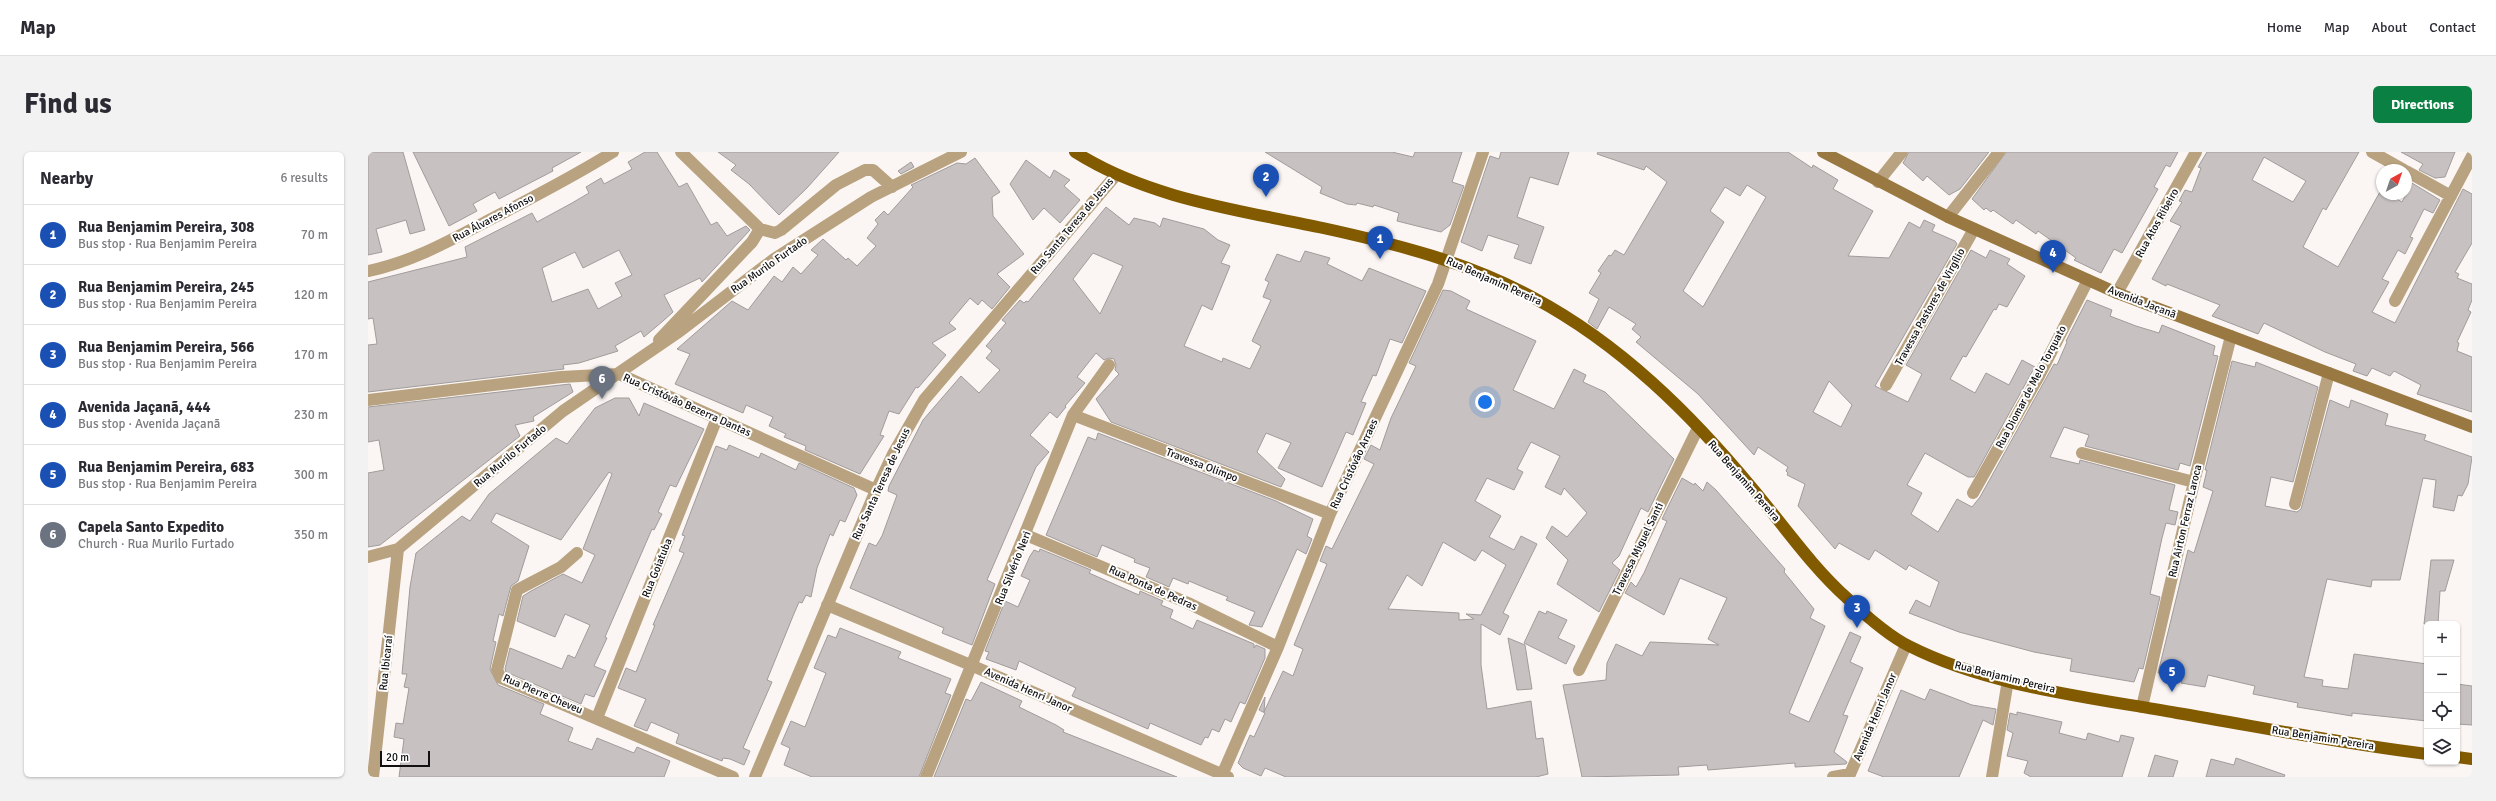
<!DOCTYPE html>
<meta charset="utf-8">
<style>
body{margin:0;font-family:Signika,sans-serif;background:#f2f2f3;color:#2b2b33}
.controls{position:absolute;right:12px;bottom:12px;display:grid;overflow:hidden;border-radius:6px;box-shadow:0 1px 3px #0004}
.controls button{width:36px;height:36px;display:grid;place-items:center;padding:0;border:0;border-bottom:1px solid #e1e1e2;background:#fff;color:#2b2b33;font:20px sans-serif}
.compass{position:absolute;left:2008px;top:12px;width:36px;height:36px;border-radius:50%;background:#fff;box-shadow:0 1px 3px #0004;rotate:40deg}
.scale{position:absolute;left:12px;bottom:10px;width:50px;box-sizing:border-box;padding-left:4px;border:2px solid #110f0f;border-top:0;font-size:11px;line-height:14px;white-space:nowrap;color:#110f0f;-webkit-text-stroke:3px #fff;paint-order:stroke}
.you{position:absolute;left:1117px;top:250px;width:14px;height:14px;margin:-10px;border:3px solid #fff;border-radius:50%;background:#1a73e8;box-shadow:0 0 0 6px #1a73e833}
.badge{display:grid;place-items:center;width:26px;height:26px;border-radius:50%;background:#0b8043;color:#fff;font-size:13px;font-weight:700}
.pin{position:absolute;translate:-50% -33px;filter:drop-shadow(0 1px 2px #0008)}
.pin::after{content:'';position:absolute;top:21px;width:14px;height:12px;background:inherit;clip-path:polygon(0 0,100% 0,50% 100%)}
.list{margin:0;padding:0;list-style:none}
h2{display:flex;justify-content:space-between;align-items:center;height:52px;margin:0;padding:0 16px;font-size:17px}
h2 small{font-size:13px;font-weight:400;color:#7c7c81}
.list li{display:grid;grid-template-columns:26px 1fr auto;gap:12px;align-items:center;box-sizing:border-box;height:60px;padding:0 16px;border-top:1px solid #e1e1e2}
.list b{display:block;font-size:15px;white-space:nowrap}
.list p{margin:0;font-size:13px;white-space:nowrap;color:#7c7c81}
.list em{font-size:13px;font-style:normal;color:#7c7c81}
.icon{flex:none;width:22px;height:22px;fill:none;stroke:currentColor;stroke-width:2;stroke-linecap:round;stroke-linejoin:round}
.map{position:relative;flex:none;width:2104px;height:625px;overflow:hidden;border-radius:6px}
header{display:flex;align-items:center;gap:24px;box-sizing:border-box;height:56px;padding:0 20px;background:#fff;border-bottom:1px solid #e1e1e2}
header strong{font-size:19px}
nav{display:flex;gap:22px;margin-inline-start:auto;font-size:14px}
.intro{display:flex;align-items:center;justify-content:space-between;box-sizing:border-box;height:96px;padding:0 24px}
h1{margin:0;font-size:28px}
.button{padding:10px 18px;border-radius:6px;background:#0b8043;color:#fff;font-size:14px;font-weight:700}
main{display:flex;gap:24px;padding:0 24px}
aside{flex:1;background:#fff;border-radius:6px;box-shadow:0 1px 3px #0004}
.map>svg:first-child{display:block}
.building{fill:#c7c2c1;stroke:#a19c9b;fill-rule:evenodd}
.lines{fill:none;stroke-linecap:round;stroke-linejoin:round}
.street{stroke:#b8a27f;stroke-width:12}
.secondary{stroke:#997841;stroke-width:12}
.primary{stroke:#825a00;stroke-width:12}
.labels{text-anchor:middle;dominant-baseline:central;stroke-width:4;stroke-linejoin:round;paint-order:stroke}
.street-label{font-size:11px;fill:#110f0f;stroke:#fff}
</style>
<header>
<strong>Map</strong>
<nav><a>Home</a><a>Map</a><a>About</a><a>Contact</a></nav>
</header>
<div class="intro"><h1>Find us</h1><a class="button">Directions</a></div>
<main>
<aside>
<h2>Nearby<small>6 results</small></h2>
<ul class="list">
<li><span class="badge" style="background:#1a4fb4">1</span><div><b>Rua Benjamim Pereira, 308</b><p>Bus stop · Rua Benjamim Pereira</p></div><em>70 m</em></li>
<li><span class="badge" style="background:#1a4fb4">2</span><div><b>Rua Benjamim Pereira, 245</b><p>Bus stop · Rua Benjamim Pereira</p></div><em>120 m</em></li>
<li><span class="badge" style="background:#1a4fb4">3</span><div><b>Rua Benjamim Pereira, 566</b><p>Bus stop · Rua Benjamim Pereira</p></div><em>170 m</em></li>
<li><span class="badge" style="background:#1a4fb4">4</span><div><b>Avenida Jaçanã, 444</b><p>Bus stop · Avenida Jaçanã</p></div><em>230 m</em></li>
<li><span class="badge" style="background:#1a4fb4">5</span><div><b>Rua Benjamim Pereira, 683</b><p>Bus stop · Rua Benjamim Pereira</p></div><em>300 m</em></li>
<li><span class="badge" style="background:#6b7280">6</span><div><b>Capela Santo Expedito</b><p>Church · Rua Murilo Furtado</p></div><em>350 m</em></li>
</ul>
</aside>
<div class="map">
<svg width="2104" height="625" viewBox="0 0 2104 625">
<rect width="100%" height="100%" fill="#fbf6f3"/>
<path class="building" d="M0,0h35l22,78 -15,4 -4,-14 -30,9 6,23 -14,3z
M45,0h168l-29,16 1,3 -54,28 -4,-7 -22,12 4,7 -28,15z
M277,0h12l22,35 8,-4 24,42 6,-3 10,14 19,-10 4,4 -48,52 -2,-4 -36,17 9,17 -10,9 -19,16 -3,-6 -26,15 3,5 -39,12 -16,2 1,4 -196,23v-47l9,-1 -4,-26 -5,1v-37l99,-25 -2,-10 67,-34 5,9 35,-19 17,-10 -3,-6 15,-9 3,6 28,-15 -4,-7zM251,98l13,25 -17,8 7,13 -24,13 -10,-20 -36,13 -10,-34 33,-16 8,16z
M350,0h121l-32,36 -28,27 -30,-31 -18,-14 5,-5z
M897,0h127l21,5 2,-5h47l-10,30 12,4 -14,39 -9,7 -44,-11 2,-8 -25,-8 -1,2 -16,-4 -1,2 -9,-1 -27,-11 2,-6z
M1133,0h68l-11,33 -28,-8 -13,40 27,10 -13,37 -17,-6 5,-13 -31,-10 -6,16 -21,-9 29,-86 9,3z
M1230,0h190l24,16 1,-3 25,15 -5,9 40,22 -25,45 41,2 20,-36 11,6 4,-8 11,5 -3,6 23,10 2,3 -82,142 33,16 14,-28 -16,-9 65,-115 15,8 4,-8 20,9 -3,5 18,12 -18,31 -8,-3 -3,6 -2,-1 -28,48 -3,-1 -13,23 25,14 11,-20 23,12 13,-25 13,7 -3,5 -58,105h-6l-43,-24 -18,32 15,8 -11,21 27,18 19,-33 15,8 8,-10 74,-133 3,1 10,-23 -1,-1 21,-41 25,10 -2,6 26,10 23,7 3,-8 53,21 -2,9 5,1 -28,110 -10,-3 -2,7 -93,-24 4,-11 -25,-8 -14,30 29,7 1,-4 95,25 -6,25 9,2 -3,13 -9,-2 -4,15 -12,56 10,3 -17,72 -4,-1 -5,14 -64,-11 2,-12 -38,-7 -75,-20 -50,-19 7,-13 14,7 9,-25 -30,-17 -3,5 -31,-20 -6,10 -30,-17 -4,6 -37,-43 7,-22 -18,-9 1,-2 -2,-2 2,-4 -30,-20 -4,8 -56,-61 -62,-52 5,-5 -9,-8 4,-5 -27,-17 -12,22 -9,-7 11,-23 -10,-6 12,-20 -3,-2 11,-16 2,1 4,-6 9,5 43,-73 -21,-16 -2,4 -47,-16zM1379,33l19,12 -63,110 -20,-16 41,-69 -14,-11 15,-24 15,9zM1461,229l23,24 -11,22 -28,-15z
M1541,0h80l-29,37 -11,6 -22,-19 -4,5 -20,-18z
M1638,0h172l-8,15 -4,-2 -12,22 4,2 -36,64 -8,-4 -13,24 -27,-13 2,-2 -38,-27 -2,3 -20,-14 -3,4 -20,-14 -2,2 -5,-4 -2,2 -12,-11z
M1839,0h152l-33,58 -3,-2 -20,39 35,20 43,-77 1,4h6l14,8 10,-19 28,17 -7,13 -9,-4 -14,28 3,1 -8,16 -7,-4 -16,29 7,3 -17,30 23,11 68,-134 9,5v49l-17,29 4,2 -2,4 15,6v16l-4,10 3,2 -14,30 2,1 -2,8 15,6v55l-55,-18 4,-9 -27,-14 -4,5 -18,-8 -5,8 -14,-5 3,-7 -31,-12 -61,-29 -6,11 -46,-18 8,-11 -53,-21 -1,2 -14,-7 29,-53 -11,-5 12,-19 -3,-1 6,-11 7,2 9,-24 -3,-1zM1896,5l42,24 -13,21 -41,-22z
M2033,0h54l-10,25 -10,1 -16,-8 4,-6z
M607,6l25,34 -8,5 1,19 31,38 -27,20 13,13 -18,22 -10,-9 -4,5 -8,-7 -21,25 7,6 -24,14 14,12 -28,33 -2,-1 -17,27 -10,-3 -9,24 4,1 -24,38 -55,-24 1,-4 -22,-9 2,-3 -17,-8 4,-9 -27,-12 -3,8 -68,-29 15,-30 -13,-5 55,-48 16,9 26,-34 8,6 11,-15 8,7 17,-19 -7,-5 12,-11 23,21 2,-2 9,8 19,-20 -9,-8 11,-14 -3,-4 9,-9 4,4 25,-28 -2,-2 46,-22 9,1z
M658,8l24,18 4,-8 16,10 -6,6 16,14 -20,23 -16,-15 -11,12 -23,-36z
M543,10l3,5 -13,7 -3,-3z
M738,55l23,18 5,-7 21,5 5,4 3,-9 41,11 14,11 12,5 -9,18 9,3 -18,44 -10,-5 -18,41 38,16 1,-4 27,11 11,-23 -9,-5 19,-41 -8,-3 6,-15 -4,-2 12,-26 23,8 5,-11 25,7 -3,6 35,17 7,-13 57,23 -24,52 -12,-4 -14,37 -3,-1 -12,27 5,1 -13,32 -7,-3 -24,55 -44,-19 13,-25 -25,-10 -9,19 28,27 -4,8 -170,-65 -15,-23 23,-25 -4,-4 1,-5 -2,-6 -5,-1 -5,2 -8,-7 -19,24 8,6 -20,23 1,1 -9,11 -7,-6 -20,23 19,17 -13,15 -49,113 8,4 -23,61 -30,-12 2,-5 -94,-40 19,-45 7,3 6,-10 15,-41 -9,-4 1,-5 34,-66 38,-44 18,17 21,-23 -14,-12 6,-7 -6,-5 20,-23 -4,-3 18,-20 4,3 2,-2 2,1zM725,101l30,13 -23,48 -27,-35z
M1075,138l8,1 19,10 -4,8 70,32 -23,49 41,19 20,-40 12,6 -3,7 22,10 69,67 -26,53 -7,-4 -22,48 -7,7 8,7 -21,42 -42,-28 11,-24 -22,-22 6,-12 15,11 20,-24 -23,-25 -3,7 -16,-8 15,-31 -29,-14 -14,27 6,3 -9,18 -27,-12 -12,23 26,15 -12,21 25,13 7,-14 16,8 -34,69 6,3 -9,19 -19,-11v41l6,44 44,-8 5,38 7,-1 5,36 -12,3h-250l-21,-9 -4,8 -18,-8 -5,-5 12,-28 4,2 11,-24 -6,-3 6,-13 -1,15 19,-41 10,5 10,-27 -9,-4 33,-81 -7,-3 6,-15 6,3 42,-85 -10,-5 7,-14 9,5 11,-32 25,-52 -7,-3zM1075,390l32,19 7,-11 24,15 -25,50 -15,-1 8,5 -15,1v-7l-71,-4 19,-34 15,11z
M1864,209l23,6 1,-5 62,25 -25,95 -22,-5 -6,29 32,6 4,-3 29,-109 19,8 2,-8 21,8 16,6 -3,11 41,10 -2,5 48,17 -4,27 -6,12 -4,-1 -4,16 -21,-4 3,-27 -13,-2 -23,102h-28l-1,7 -44,-8 -23,98 19,3 -1,6 26,3 6,-35 73,10v57l-75,-8v3l-55,-9 1,-4 -45,-9 2,-8 -47,-11 -3,12 -24,-4 1,-3 -24,-7 30,-123 6,3 19,-62 -10,-4 4,-17h-2z
M202,232l3,8 -40,25 1,4 -19,4 5,11 -140,109 -12,2v-74l16,-3 -5,-30 -11,2v-35z
M261,246l10,18 5,-13 60,26 -28,58 -6,-2 -12,27 4,2 -8,16 -2,-1 -47,108 2,1 -13,28 12,5 -12,26 -9,-3 -4,10 -75,-32 -1,-3 5,-21 52,21 6,-14 7,3 15,-33 -25,-11 -10,23 -38,-16 6,-25 8,-5 32,-17 19,9 13,-28 -12,-6 29,-75 -3,-2 -48,68 -65,-27 -5,9 38,24 -11,35 -7,5 -8,30 -4,-2 -6,27 3,1 -6,27 8,16 46,19 -4,10 33,14 -5,13 24,9 5,-12 37,15 3,-6 33,14 -6,16h-265l5,-38 -10,-2 2,-14 7,1 6,-36 -5,-1 3,-13h-5l8,-87 6,-34 46,-37 8,5 19,-27 67,-56 11,6 28,-36 20,-10z
M730,281l178,68 37,18 -6,17 5,3 -6,15 -9,-5 -35,78 -13,-2 6,-13 -29,-12 2,-3 -20,-8 -19,-8 -1,3 -15,-6 -4,9 -23,-10 4,-9 -16,-6 1,-3 -33,-14 -5,12 -51,-22 42,-98 8,3z
M361,293l30,13 2,-5 35,17 3,-7 55,25 3,7 -12,27 -5,-2 -7,16 -3,-2 -13,34 -6,29 -5,-2 -4,8 -3,-1 -6,14 -26,64 5,2 -29,66 7,3 -6,14 -14,-6 -7,-1 -1,3 -46,-18 3,-9 -28,-12 -4,9 -13,-5 12,-27 -28,-11 8,-20 10,4 19,-47h-2l31,-72 -5,-2 6,-15 -3,-1 34,-89 11,4z
M1314,326l12,7 1,-2 8,8 4,-9 9,8 69,79 -1,3 30,37 -4,9 15,8 -36,87 20,9 41,-90 11,5 -11,25 13,6 -20,47 5,1 -14,36 13,10 -1,2 -51,3v-4l-87,7 -1,-5 -29,2 1,8 -97,2 -19,-92 43,-5 1,-17 9,-19 26,12 8,-14 69,3 -11,-6 19,-41 -47,-20 -16,37 -39,-22 6,-11 5,5 8,-14 23,-52 -5,-2z
M672,397l51,21 -2,3 43,19 7,3 1,-4 23,10 -2,4 12,5 -3,8 23,11 4,-9 57,24v4l2,-3 9,4v9l-20,46 -5,-2 -9,20 -6,-3 -6,13 -7,-3 -4,9 -3,-1 -4,8 -51,-22 -2,6 -76,-33 4,-8 -57,-27 -3,9 -30,-11 3,-7 -4,-1 20,-50 13,6 12,-27 -9,-4 9,-20 4,-6 5,2z
M2063,408h23l-9,31h-5l-2,33h-14z
M1171,459l7,3 1,-3 20,9 -9,18 17,8 -9,18 -42,-21z
M472,476l61,24 -3,6 53,21 -6,14 6,2 -32,82h-107l-28,-12 6,-17 -9,-4 10,-23 14,6 21,-54 -12,-5 14,-33 8,3z
M1140,486l17,7 7,44 -15,1z
M613,530l41,19 -3,6 37,18 8,5 -1,2 114,45h-243l32,-78 5,2z
M2089,532l15,2v39l-15,-1z
M1562,537l42,16 24,4 -3,16 -10,-5 -24,57h-75l-16,-6 33,-81 24,10z
M1649,560l45,10 -3,11 27,7 2,-7 31,9 2,-7 13,3 -12,39h-91l-7,-4 4,-12 -21,-5 6,-23 -6,-3 3,-17 7,2z
M1787,603l23,6 -5,16h-25z
M1868,606l49,17 -1,2h-78l5,-18 23,6z"/>
<g class="lines">
<path class="street" d="M313,0l79,77 15,4 6,-3 55,-45 29,-15h8l19,17
M2004,0l32,18
M2038,19l45,25
M1510,30l24,-30
M1580,65l51,-65
M0,119c45,-9 85,-32 125,-53 41,-21 81,-42 120,-66
M1749,141l79,-141
M2027,149l77,-145
M291,188l93,-98 8,-13
M1518,233l88,-156
M0,248l193,-23 58,-3 257,116
M705,263l257,99
M1714,301l112,29
M1605,341l66,-117 49,-96
M1927,352l34,-131
M658,383l162,68 90,44
M209,401l-16,14 -44,23 -20,80 4,8 232,99
M0,405l30,-8 165,-138 117,-80 94,-72 97,-62 90,-45
M459,453l146,61 255,111
M1211,518l119,-242
M1774,555l52,-225 37,-146
M229,566l120,-300
M854,623l56,-128 52,-133 108,-230 45,-132
M5,625l25,-228
M387,625l121,-287 17,-36 31,-54 192,-225
M558,625l147,-362 36,-50
M1465,625l17,-3 56,-129
M1624,625l16,-97"/>
<path class="secondary" d="M1455,0l125,65 169,76 355,134"/>
<path class="primary" d="M707,0c74,47 164,58 248,76 73,16 145,34 211,70 86,46 157,116 219,191 31,37 59,78 95,110 18,17 39,36 61,47 81,41 179,51 268,67 83,14 166,31 250,41
M2089,605l15,2"/>
</g>
<g class="labels">
<g class="street-label">
<text transform="translate(125 66) rotate(-28)">Rua Álvares Afonso</text>
<text transform="translate(1789 71) rotate(-61)">Rua Atos Ribeiro</text>
<text transform="translate(704 74) rotate(-50)">Rua Santa Teresa de Jesus</text>
<text transform="translate(401 113) rotate(-35)">Rua Murilo Furtado</text>
<text transform="translate(1126 129) rotate(24)">Rua Benjamim Pereira</text>
<text transform="translate(1774 150) rotate(21)">Avenida Jaçanã</text>
<text transform="translate(1562 155) rotate(-61)">Travessa Pastores de Virgílio</text>
<text transform="translate(1663 235) rotate(-62)">Rua Diomar de Melo Torquato</text>
<text transform="translate(319 253) rotate(24)">Rua Cristóvão Bezerra Dantas</text>
<text transform="translate(142 304) rotate(-40)">Rua Murilo Furtado</text>
<text transform="translate(986 312) rotate(-65)">Rua Cristóvão Arraes</text>
<text transform="translate(834 313) rotate(21)">Travessa Olimpo</text>
<text transform="translate(1376 329) rotate(49)">Rua Benjamim Pereira</text>
<text transform="translate(513 332) rotate(-65)">Rua Santa Teresa de Jesus</text>
<text transform="translate(1817 369) rotate(-77)">Rua Airton Ferraz Laroca</text>
<text transform="translate(1270 397) rotate(-64)">Travessa Miguel Santi</text>
<text transform="translate(289 416) rotate(-68)">Rua Goiatuba</text>
<text transform="translate(645 416) rotate(-68)">Rua Silvério Neri</text>
<text transform="translate(785 436) rotate(24)">Rua Ponta de Pedras</text>
<text transform="translate(18 511) rotate(-84)">Rua Ibicaraí</text>
<text transform="translate(1637 525) rotate(14)">Rua Benjamim Pereira</text>
<text transform="translate(660 538) rotate(24)">Avenida Henri Janor</text>
<text transform="translate(175 542) rotate(23)">Rua Pierre Cheveu</text>
<text transform="translate(1507 565) rotate(-67)">Avenida Henri Janor</text>
<text transform="translate(1955 586) rotate(9)">Rua Benjamim Pereira</text>
</g>
</g>
</svg>
<div class="controls">
<button>+</button>
<button>−</button>
<button><svg class="icon" aria-label="locate" viewBox="0 0 24 24"><circle cx="12" cy="12" r="6"/><path d="M12 2v4M12 18v4M2 12h4M18 12h4"/></svg></button>
<button><svg class="icon" aria-label="layers" viewBox="0 0 24 24"><path d="M12 4l9 5-9 5-9-5zM3 14l9 5 9-5"/></svg></button>
</div>
<svg class="compass" viewBox="-18 -18 36 36"><path d="M0-13l5 13h-10z" fill="#e53935"/><path d="M0 13l5-13h-10z" fill="#7c7c81"/></svg>
<div class="scale">20 m</div>
<div class="you"></div>
<div class="pin badge" style="left:1012px;top:107px;background:#1a4fb4">1</div>
<div class="pin badge" style="left:898px;top:45px;background:#1a4fb4">2</div>
<div class="pin badge" style="left:1489px;top:476px;background:#1a4fb4">3</div>
<div class="pin badge" style="left:1685px;top:121px;background:#1a4fb4">4</div>
<div class="pin badge" style="left:1804px;top:540px;background:#1a4fb4">5</div>
<div class="pin badge" style="left:234px;top:247px;background:#6b7280">6</div>
</div>
</main>
